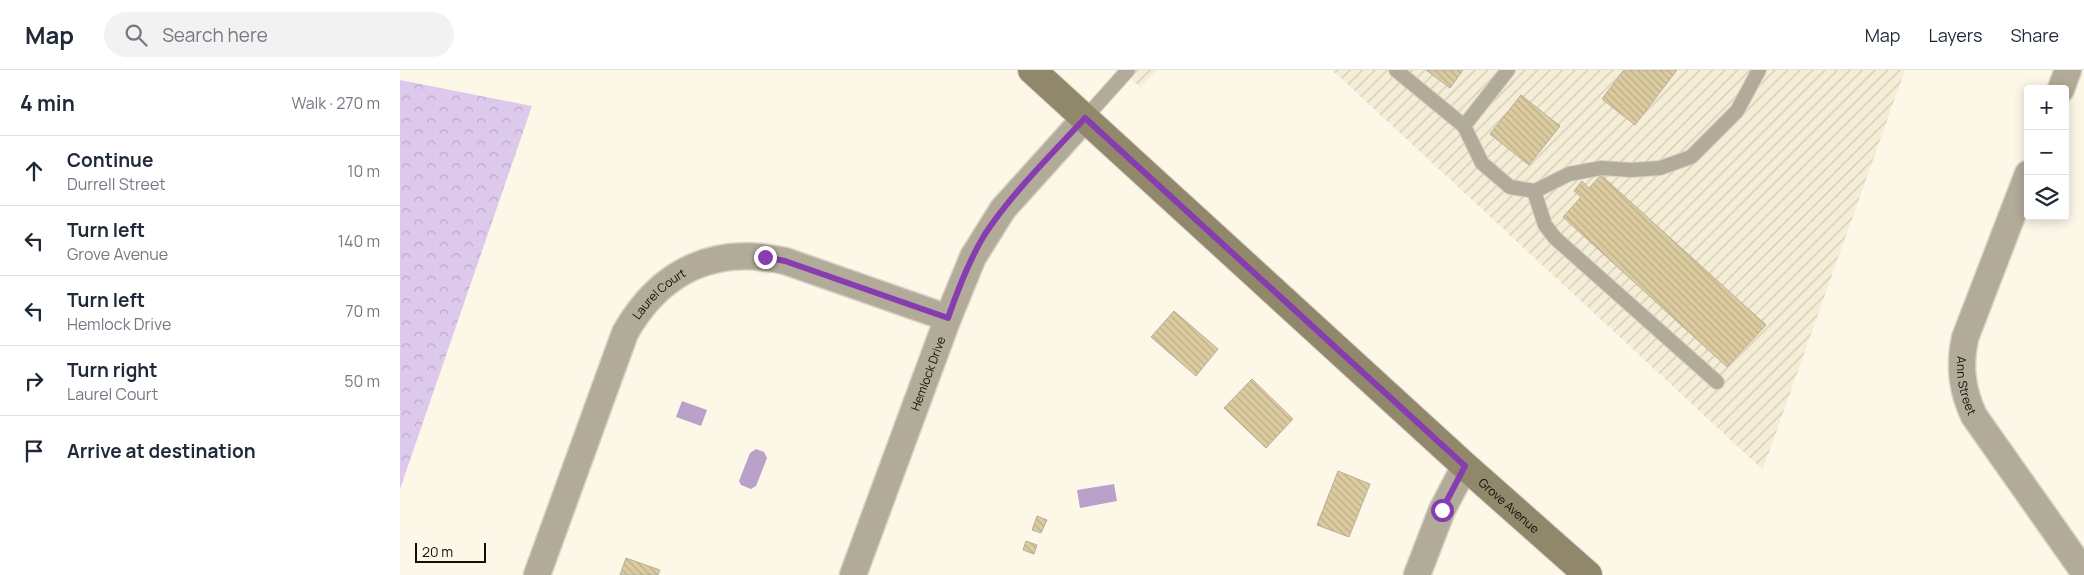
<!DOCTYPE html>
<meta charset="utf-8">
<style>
body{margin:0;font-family:Manrope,sans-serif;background:#f2f2f3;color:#1f2937}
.controls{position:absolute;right:15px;top:15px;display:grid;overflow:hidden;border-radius:5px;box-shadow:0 2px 12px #0003}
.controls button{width:45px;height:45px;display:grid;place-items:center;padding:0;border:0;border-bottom:1px solid #e0e1e3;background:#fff;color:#1f2937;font:25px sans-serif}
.scale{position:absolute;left:15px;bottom:12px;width:71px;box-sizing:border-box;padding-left:5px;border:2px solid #110f0a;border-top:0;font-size:14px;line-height:18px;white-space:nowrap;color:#110f0a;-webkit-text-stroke:4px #fdf7e8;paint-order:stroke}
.stop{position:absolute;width:15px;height:15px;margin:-11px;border:4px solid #873daf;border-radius:50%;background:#fff}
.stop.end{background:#873daf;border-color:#fff;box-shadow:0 1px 5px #0008}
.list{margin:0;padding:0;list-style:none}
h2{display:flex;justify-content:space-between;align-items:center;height:65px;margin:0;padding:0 20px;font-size:21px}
h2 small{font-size:16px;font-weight:400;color:#747a83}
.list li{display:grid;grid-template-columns:32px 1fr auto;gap:15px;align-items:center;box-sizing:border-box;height:70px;padding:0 20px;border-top:1px solid #e0e1e3}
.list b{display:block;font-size:19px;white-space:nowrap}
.list p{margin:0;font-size:16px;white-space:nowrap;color:#747a83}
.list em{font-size:16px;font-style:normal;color:#747a83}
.icon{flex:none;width:28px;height:28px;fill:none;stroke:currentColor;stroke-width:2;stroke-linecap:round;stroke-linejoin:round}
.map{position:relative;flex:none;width:1684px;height:505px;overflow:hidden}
header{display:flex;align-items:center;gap:30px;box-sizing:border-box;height:70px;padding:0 25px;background:#fff;border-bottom:1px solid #e0e1e3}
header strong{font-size:24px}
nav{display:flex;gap:28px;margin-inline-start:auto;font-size:18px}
.search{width:350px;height:45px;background:#f2f2f3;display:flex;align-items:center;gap:12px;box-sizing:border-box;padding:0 18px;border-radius:28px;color:#747a83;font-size:19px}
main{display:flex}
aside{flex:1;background:#fff}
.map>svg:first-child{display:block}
.industrial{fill:url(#industrial-furrows)}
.forest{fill:url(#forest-crowns)}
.water{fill:#b9a1c9}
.building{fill:url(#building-back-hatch);stroke:#b5b0a1}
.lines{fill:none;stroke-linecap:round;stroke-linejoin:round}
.lane-casing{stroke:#d7d2c4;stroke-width:16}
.street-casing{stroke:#d7d2c4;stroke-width:29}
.secondary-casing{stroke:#d7d2c4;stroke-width:30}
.lane{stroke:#b2ab99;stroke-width:14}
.street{stroke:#b2ab99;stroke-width:26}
.secondary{stroke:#91876b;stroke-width:28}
.route{stroke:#873daf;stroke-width:6}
.labels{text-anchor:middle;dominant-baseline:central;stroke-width:5;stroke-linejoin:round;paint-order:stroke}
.street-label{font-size:12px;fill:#110f0a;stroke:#fdf7e8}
</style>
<header>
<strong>Map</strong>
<div class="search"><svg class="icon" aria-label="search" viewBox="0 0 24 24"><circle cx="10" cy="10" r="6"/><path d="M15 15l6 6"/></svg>Search here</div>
<nav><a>Map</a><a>Layers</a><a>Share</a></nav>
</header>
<main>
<aside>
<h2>4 min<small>Walk · 270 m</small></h2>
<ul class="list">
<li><svg class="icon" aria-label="ahead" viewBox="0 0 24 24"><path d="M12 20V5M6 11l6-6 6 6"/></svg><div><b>Continue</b><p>Durrell Street</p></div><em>10 m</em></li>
<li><svg class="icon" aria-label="left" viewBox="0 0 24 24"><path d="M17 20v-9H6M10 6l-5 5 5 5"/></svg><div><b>Turn left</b><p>Grove Avenue</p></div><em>140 m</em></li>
<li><svg class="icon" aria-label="left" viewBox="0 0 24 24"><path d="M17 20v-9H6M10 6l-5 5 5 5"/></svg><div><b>Turn left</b><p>Hemlock Drive</p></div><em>70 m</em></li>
<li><svg class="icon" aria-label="right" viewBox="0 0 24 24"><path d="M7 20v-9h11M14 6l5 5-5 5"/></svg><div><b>Turn right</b><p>Laurel Court</p></div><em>50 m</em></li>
<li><svg class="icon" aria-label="arrive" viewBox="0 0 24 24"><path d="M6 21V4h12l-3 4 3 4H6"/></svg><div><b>Arrive at destination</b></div></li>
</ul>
</aside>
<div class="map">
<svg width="1684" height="505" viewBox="0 0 1684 505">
<defs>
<pattern id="industrial-furrows" width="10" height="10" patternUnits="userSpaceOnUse" patternTransform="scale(1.25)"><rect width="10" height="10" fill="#f5edd6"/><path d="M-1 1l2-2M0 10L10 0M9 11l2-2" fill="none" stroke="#d1cab6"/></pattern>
<pattern id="forest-crowns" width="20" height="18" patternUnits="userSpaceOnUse" patternTransform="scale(1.25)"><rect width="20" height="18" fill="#ddc9eb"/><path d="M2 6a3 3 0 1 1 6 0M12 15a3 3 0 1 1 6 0" fill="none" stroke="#bdabc8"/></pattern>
<pattern id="building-back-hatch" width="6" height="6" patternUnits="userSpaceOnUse" patternTransform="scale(1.25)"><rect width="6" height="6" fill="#dbcb9f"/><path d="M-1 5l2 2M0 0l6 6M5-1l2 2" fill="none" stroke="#bbad88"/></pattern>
</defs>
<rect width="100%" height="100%" fill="#fdf7e8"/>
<path class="industrial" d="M721,0h36l-17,17z
M932,0h573l-142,399h-1z"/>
<path class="forest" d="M0,10l132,26 -132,383z"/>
<path class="water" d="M282,331l25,9 -6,16 -25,-9z
M356,379l8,3 3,6 -11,28 -5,3 -10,-4 -2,-4 11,-28z
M714,414l3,17 -37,7 -3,-18z"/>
<path class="building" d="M1026,0h37l-13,18z
M1224,0h53l-42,55 -33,-26z
M1121,25l39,31 -31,39 -39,-31z
M1201,105l165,150 -39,42 -164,-150 18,-20 -7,-6 8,-10 7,7z
M774,241l44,38 -22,27 -45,-39z
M852,309l41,40 -27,29 -42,-40z
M938,401l32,13 -21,53 -32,-12z
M637,446l10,4 -6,13 -9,-3z
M626,471l11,4 -3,9 -11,-4z
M226,488l34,12 -2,5h-38z"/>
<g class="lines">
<g class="lane-casing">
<path id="lane" d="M996,0l68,56 44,-56
M685,48l43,-48
M1064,56l18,37 28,24 25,4 34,-17 32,-6 30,2 29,-2 31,-11 46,-46 22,-41
M1134,121l11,34 10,13 162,144"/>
</g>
<g class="street-casing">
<g id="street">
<path d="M1661,19l7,-19"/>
<path id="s1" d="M1628,104l-63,164c-6,29 -3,52 9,78l110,156"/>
<path id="s2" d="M137,505l88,-242c35,-62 89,-88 160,-72l163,57"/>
<path id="s3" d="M453,505l95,-257 25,-61 30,-48 82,-91"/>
<path d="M1017,505l25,-65 23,-44"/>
</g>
</g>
<g class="secondary-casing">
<g id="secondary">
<path id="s4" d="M632,0l433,396 123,109"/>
</g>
</g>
<use href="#lane" class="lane"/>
<use href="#street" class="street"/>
<use href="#secondary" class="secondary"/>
</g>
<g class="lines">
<path class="route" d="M365,187l20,4 163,57c10,-29 21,-58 37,-84 28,-42 66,-79 100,-116l380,348 -23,44"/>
</g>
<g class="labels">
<g class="street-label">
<text stroke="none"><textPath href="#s2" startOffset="310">Laurel Court</textPath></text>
<text stroke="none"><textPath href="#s3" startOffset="215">Hemlock Drive</textPath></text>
<text stroke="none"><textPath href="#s1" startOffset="224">Ann Street</textPath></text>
<text stroke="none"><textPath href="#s4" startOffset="646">Grove Avenue</textPath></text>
</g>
</g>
</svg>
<div class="controls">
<button>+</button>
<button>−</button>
<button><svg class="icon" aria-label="layers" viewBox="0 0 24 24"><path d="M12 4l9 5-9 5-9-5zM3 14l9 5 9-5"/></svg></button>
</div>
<div class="scale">20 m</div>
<div class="stop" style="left:1042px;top:440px"></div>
<div class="stop end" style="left:365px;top:187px"></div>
</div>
</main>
